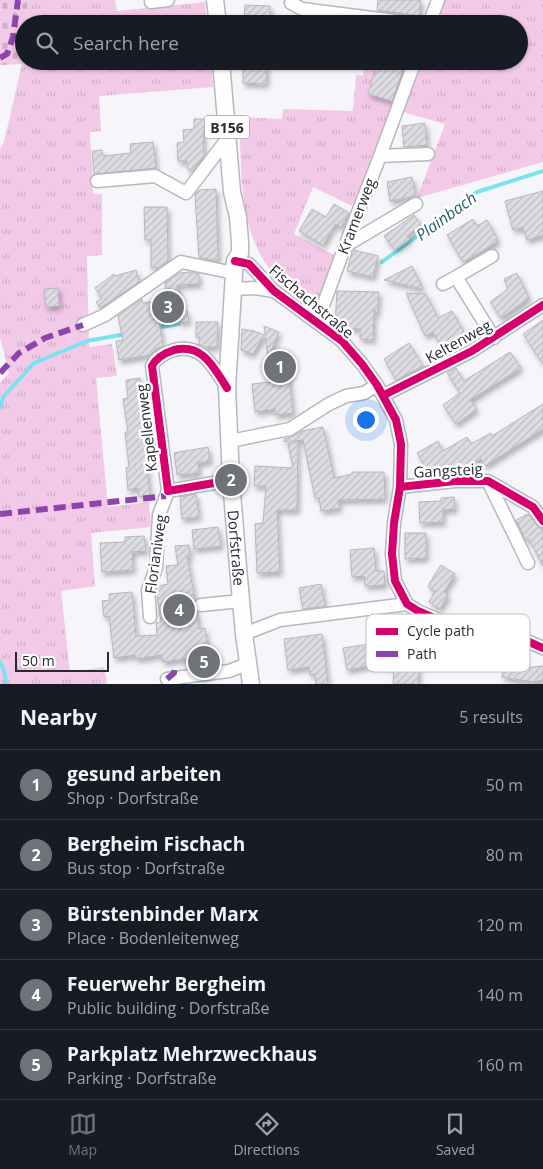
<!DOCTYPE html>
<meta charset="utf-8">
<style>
body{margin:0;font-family:"Open Sans",sans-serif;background:#20242c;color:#f1f3f6}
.scale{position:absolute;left:15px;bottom:12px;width:94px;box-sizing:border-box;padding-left:5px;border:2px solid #292b33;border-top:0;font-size:14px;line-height:18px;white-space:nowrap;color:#292b33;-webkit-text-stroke:4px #fff;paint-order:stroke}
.you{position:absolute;left:365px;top:419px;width:18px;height:18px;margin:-12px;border:4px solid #fff;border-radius:50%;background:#1a73e8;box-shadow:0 0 0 8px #1a73e833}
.badge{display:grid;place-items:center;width:32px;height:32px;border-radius:50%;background:#707279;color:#fff;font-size:16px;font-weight:700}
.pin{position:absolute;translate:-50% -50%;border:2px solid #fff;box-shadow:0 1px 5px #0006}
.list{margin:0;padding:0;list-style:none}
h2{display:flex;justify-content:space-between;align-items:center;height:65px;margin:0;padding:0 20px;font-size:21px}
h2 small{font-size:16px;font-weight:400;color:#9ea1a6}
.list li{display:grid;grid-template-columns:32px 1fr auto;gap:15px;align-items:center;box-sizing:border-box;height:70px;padding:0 20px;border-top:1px solid #363941}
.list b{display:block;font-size:19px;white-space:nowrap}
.list p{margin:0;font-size:16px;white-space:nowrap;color:#9ea1a6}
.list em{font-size:16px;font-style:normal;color:#9ea1a6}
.icon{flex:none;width:28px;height:28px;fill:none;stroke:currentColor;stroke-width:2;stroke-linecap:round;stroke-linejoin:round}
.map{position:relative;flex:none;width:543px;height:684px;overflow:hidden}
.search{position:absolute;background:#171b24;box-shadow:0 1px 4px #0004;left:15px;right:15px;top:15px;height:55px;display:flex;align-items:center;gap:12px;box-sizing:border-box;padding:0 18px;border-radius:28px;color:#9ea1a6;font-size:19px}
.sheet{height:415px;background:#171b24}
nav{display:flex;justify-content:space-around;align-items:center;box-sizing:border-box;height:70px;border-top:1px solid #363941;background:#171b24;font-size:14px;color:#9ea1a6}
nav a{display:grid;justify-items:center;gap:2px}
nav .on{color:#707279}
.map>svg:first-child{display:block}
.grass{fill:url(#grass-tufts)}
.cemetery{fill:url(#cemetery-stones)}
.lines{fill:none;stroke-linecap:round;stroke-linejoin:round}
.stream{stroke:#7be2f0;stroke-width:4}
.building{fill:url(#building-hatch);stroke:#b8b6bc;filter:url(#shadow)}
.minor-casing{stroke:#b7b8be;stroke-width:15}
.major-casing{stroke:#b7b8be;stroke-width:19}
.minor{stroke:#fefefe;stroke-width:12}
.major{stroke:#fefefe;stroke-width:16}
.quiet{stroke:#8e44ad;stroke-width:6;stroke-dasharray:12 6;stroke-linecap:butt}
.cycleway-casing{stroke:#fff;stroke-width:11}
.cycleway{stroke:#d6006c;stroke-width:8}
.labels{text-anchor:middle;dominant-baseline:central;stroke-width:5;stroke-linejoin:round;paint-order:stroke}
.shield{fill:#fff;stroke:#696b70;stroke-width:1}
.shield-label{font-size:14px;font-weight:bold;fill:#292b33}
.street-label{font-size:15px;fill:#292b33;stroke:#fff}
.water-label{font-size:16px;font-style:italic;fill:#266068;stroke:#fff}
.key{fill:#fff;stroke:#bfbfc2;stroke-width:1}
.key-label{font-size:14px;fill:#292b33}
</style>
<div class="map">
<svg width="543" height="684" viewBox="0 0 543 684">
<defs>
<pattern id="grass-tufts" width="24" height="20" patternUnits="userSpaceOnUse" patternTransform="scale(1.25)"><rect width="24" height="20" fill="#f2c9e7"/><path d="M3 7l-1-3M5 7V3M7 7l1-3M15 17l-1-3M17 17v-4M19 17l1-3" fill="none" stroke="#d0adc7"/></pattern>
<pattern id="cemetery-stones" width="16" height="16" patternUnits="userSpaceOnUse" patternTransform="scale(1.25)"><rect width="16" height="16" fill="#f2c9e7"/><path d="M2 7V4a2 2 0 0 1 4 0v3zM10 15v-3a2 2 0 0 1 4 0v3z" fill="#d0adc7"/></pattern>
<pattern id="building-hatch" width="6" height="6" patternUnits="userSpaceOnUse" patternTransform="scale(1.25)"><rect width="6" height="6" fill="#dddce2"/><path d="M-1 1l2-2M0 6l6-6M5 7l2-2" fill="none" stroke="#bebdc2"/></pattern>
<filter id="shadow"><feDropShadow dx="2.5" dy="4" stdDeviation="2.5" flood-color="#0004"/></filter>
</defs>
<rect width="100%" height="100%" fill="#f5f5fa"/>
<path class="grass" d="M28,0h87l2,11 88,-9 2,22h-180z
M442,0h101v162l-126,36 28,-74 -45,-13 18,-50h101v-37h-86z
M24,47v14h187l2,26 -114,9 2,35 -11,1 3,62h9v61l-15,1 2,91 23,-3 5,32 -21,2 12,129 41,-5 2,25 -60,6 4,53 -34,5 9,81 34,-5 3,17h-107v-301l9,-10 -9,-36v-188l4,-7 18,-78z
M365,61h47l-56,147 -43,-21 -19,47 44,23 -19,53c-17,-13 -37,-25 -50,-42 -31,-41 -27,-101 -30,-151l43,2 1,-10 70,2 3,-36 7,1z"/>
<path class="cemetery" d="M0,0h28l-1,24h-3l-2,40 -22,1z"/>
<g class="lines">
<path class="stream" d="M382,262l95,-70 66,-21
M155,328l24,-4
M0,408l3,-11 31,-34 53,-22 39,-7
M0,661l5,13 1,10"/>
</g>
<path class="building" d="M378,0h43l-2,16 -42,-6z
M245,5l25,1v18h-26z
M378,61h28l-14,40 -24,-7z
M243,66h24l-1,18 -23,-1z
M194,119h11v12h-2l1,25 -11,14h-5l-1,-9h-9l-1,-18 7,-1 -1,-12 11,-1z
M425,123l2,22 -23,2 -2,-21z
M153,142l3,26 -62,6 -2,-23 10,-1 1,6 28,-3 -1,-9z
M412,177l4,19 -26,5 -3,-19z
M216,189l2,71h-4l-15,-3 -4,-63 4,-4z
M543,191v44l-16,5 -4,-13 -10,3 -8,-29z
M334,204l15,9 -8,14 -6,-3 -12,21 -24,-14 13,-22 14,8z
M144,207h23l1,54 -9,6 -8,1v-28h-6z
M414,215l7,9 -14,12 3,3 -15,11 -11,-14z
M473,219l4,7 10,-6 10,18v4l-34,20 -16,-27z
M354,250l24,6 -5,21 -26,-6 5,-20z
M412,266l11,23 -39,-9z
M136,270l3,12 -39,26 -4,-6 6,-4 -7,-10 19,-14 1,2z
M190,272l9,2v10l-22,1 5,27 5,-1 2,10 -9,2 -1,-6 -20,4 4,25 -7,3 -6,6 -31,5 -3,-19 7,-1 -5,-24 24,-17 1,4 19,-3 -1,-6 5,-1 -1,-10 15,-10z
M517,273l12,25 -28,20 -11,-16 18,-13 -4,-10z
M58,288l1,18 -13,1 -2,-18z
M337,291l42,1 -2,23 -3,-6 -1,31 -13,-1v-10l-22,-1 -3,-3z
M406,293l20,1 12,24 14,-7 18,32 -24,12 -13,-23 -8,4z
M543,320v44l-20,-30z
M196,322h22l-1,25h-13l-5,-3 1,-7h-4z
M264,326l15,6 -8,19 15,-1 7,63 -18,2v-6l-20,3 -3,-28 19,-2z
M242,329l12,2 10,4 -11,19 -12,-4z
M409,343l14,23 -27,14 -12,-21z
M510,352l11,16 -51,32 7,9 -21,15 -13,-19 17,-12 -13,-20 9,-5 8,13z
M140,378l8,44h3l2,18 -5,1 8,19 -10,1 4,34 -11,2 -1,-9 -10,2 -2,-22 3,-1 -4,-35h3l-5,-33 5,-1 -2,-18z
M543,404v25l-58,37 -4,-7 -17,10 -3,-4 -15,9 -10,1 -4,-8 -5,3 -10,-17 21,-12 5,10 24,-14 4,7 20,-11 1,3z
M323,427l11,51 18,-4v-2h32l1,27 -47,1 2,8 -19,3 -2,-13h-4l-12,-58 -19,2v-3l10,-3 8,-5z
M298,442l-1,68h-20l3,62 -23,1 -2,-49 8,-1 3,-37h-12l1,-20 38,2 -5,-24z
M208,447l2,14 -12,2 1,10 -22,2 -3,-22z
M196,494l3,23 -17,2 -2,-22z
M454,497l1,12 -12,1v12l-23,1 -1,-21 22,-1v-3z
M528,514l12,15h3v37l-14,-27 -3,2 -10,-21z
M218,527l3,19 -27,3 -2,-19z
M405,533h21v25l-21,1z
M144,536l2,15 -14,1 1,18 -31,2 -2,-29 25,-1v-5z
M189,545l1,12h-3l8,43 -2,6 4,6 2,17 6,-1 4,27 -46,7 -1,-7 -26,4 -1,-4 -21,3 -5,-42 -5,1 -2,-16 8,-1 -1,-6 23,-2 4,44 21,-1 -1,-12 5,-1 -5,-32 2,-4 10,-2 -2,-18 12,-1 -3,-19z
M374,548l2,23h8l1,14 -20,1 -1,-10 -12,1 -2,-27z
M441,565l14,9 -11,18 4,3 -8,14 -11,-7 6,-11 -6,-3v-4z
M321,584l4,22 -22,3 -4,-21z
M396,631l25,1 -3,52h-25l1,-17 -26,-1 -21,4 -4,-22 34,-5 1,-7 18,1z
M322,634l6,50h-12l-1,-10 -5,1 -1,-8 -21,3 -4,-31z
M504,654l22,2 -2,12 19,-2v14l-10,2 -31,-5z"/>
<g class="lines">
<g class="minor-casing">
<path id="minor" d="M151,2l17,-2
M291,3l11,6 117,15
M429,24l9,-24
M380,156l35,-95
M97,181l58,-5 31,17 42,-55
M345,246l71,-42
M235,261l14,3 25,27 68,50 20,23 15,21 19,35 5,24 -1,43 -6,36 -2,31 3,27 12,23 11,7 25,11 77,16 23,10
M456,277l36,-21
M443,284l13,-7 38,61
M232,289l23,-1 19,3
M317,322l28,-76 35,-90 48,-2
M83,325l22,-10 76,-53 53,11
M384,395l88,-44 71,-46
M230,441l60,-12 39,-25 17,-8 18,-3 13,-8
M488,481l40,82
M400,487l55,-6h33l45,26 10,14
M168,491l63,-11
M201,605l40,-4
M150,617l-2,-27 8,-22 3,-53 9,-24 -16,-125c4,-8 13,-13 22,-16 29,-7 40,18 53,38
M244,634l36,-14 127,-16
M167,679l62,-8 18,-7"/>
</g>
<g class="major-casing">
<g id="major">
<path d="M215,0l3,24"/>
<path id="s1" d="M221,61l11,131 6,25 2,25v11l-5,8 -1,12 -7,115 4,92 7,87 6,67 7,50"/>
</g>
</g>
<use href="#minor" class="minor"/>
<use href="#major" class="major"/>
<path class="quiet" d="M0,58l7,-4 6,-17 5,-37
M0,373l19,-20 26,-15 38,-13
M0,514l166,-18
M167,679l7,-6 1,-8"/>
<g class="cycleway-casing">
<path id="cycleway" d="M235,261l14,3 25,27 68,50 20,23 15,21 19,35 5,24 -1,43 -6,36 -2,31 3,27 12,23 11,7 25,11 77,16 23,10
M227,388c-13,-20 -24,-45 -53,-38 -9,3 -18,8 -22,16l16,125 63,-11
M384,395l88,-44 71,-46
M400,487l55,-6h33l45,26 10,14"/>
</g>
<use href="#cycleway" class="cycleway"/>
</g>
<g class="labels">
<rect class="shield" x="204.5" y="115.5" width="45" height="23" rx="4"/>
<g class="shield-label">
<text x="227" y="127">B156</text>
</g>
<g class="street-label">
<text transform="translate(356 216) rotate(-69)">Kramerweg</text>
<text transform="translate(312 301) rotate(40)">Fischachstraße</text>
<text transform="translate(458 341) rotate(-29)">Keltenweg</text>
<text transform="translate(146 428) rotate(-97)">Kapellenweg</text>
<text transform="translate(448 470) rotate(-3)">Gangsteig</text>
<text stroke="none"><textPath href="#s1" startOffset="490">Dorfstraße</textPath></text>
<text transform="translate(155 554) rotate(-82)">Florianiweg</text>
</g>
<g class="water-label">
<text transform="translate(446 216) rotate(-36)">Plainbach</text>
</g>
</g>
<rect x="366" y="614" width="164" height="58" rx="8" class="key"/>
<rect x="376" y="628" width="22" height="7" fill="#d6006c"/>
<rect x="376" y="651" width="22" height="6" fill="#8e44ad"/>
<g class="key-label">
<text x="407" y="636">Cycle path</text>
<text x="407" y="659">Path</text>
</g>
</svg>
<div class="scale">50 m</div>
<div class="you"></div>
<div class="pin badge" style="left:280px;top:367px">1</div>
<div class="pin badge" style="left:231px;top:480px">2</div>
<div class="pin badge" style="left:168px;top:307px">3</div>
<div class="pin badge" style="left:179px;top:610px">4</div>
<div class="pin badge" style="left:204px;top:662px">5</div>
<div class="search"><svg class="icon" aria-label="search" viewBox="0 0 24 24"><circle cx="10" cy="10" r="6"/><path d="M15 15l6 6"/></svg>Search here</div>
</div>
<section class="sheet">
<h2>Nearby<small>5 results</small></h2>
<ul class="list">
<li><span class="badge">1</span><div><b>gesund arbeiten</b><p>Shop · Dorfstraße</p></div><em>50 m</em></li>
<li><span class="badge">2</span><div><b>Bergheim Fischach</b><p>Bus stop · Dorfstraße</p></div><em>80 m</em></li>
<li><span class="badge">3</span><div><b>Bürstenbinder Marx</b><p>Place · Bodenleitenweg</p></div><em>120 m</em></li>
<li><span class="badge">4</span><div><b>Feuerwehr Bergheim</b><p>Public building · Dorfstraße</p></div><em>140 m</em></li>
<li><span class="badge">5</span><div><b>Parkplatz Mehrzweckhaus</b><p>Parking · Dorfstraße</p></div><em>160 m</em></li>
</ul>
</section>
<nav>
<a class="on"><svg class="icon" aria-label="map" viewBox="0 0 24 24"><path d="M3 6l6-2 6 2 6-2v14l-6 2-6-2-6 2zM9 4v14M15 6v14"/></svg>Map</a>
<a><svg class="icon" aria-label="directions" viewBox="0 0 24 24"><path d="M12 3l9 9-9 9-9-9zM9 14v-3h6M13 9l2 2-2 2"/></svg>Directions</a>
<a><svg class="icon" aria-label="saved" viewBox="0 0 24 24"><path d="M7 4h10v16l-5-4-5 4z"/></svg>Saved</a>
</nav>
